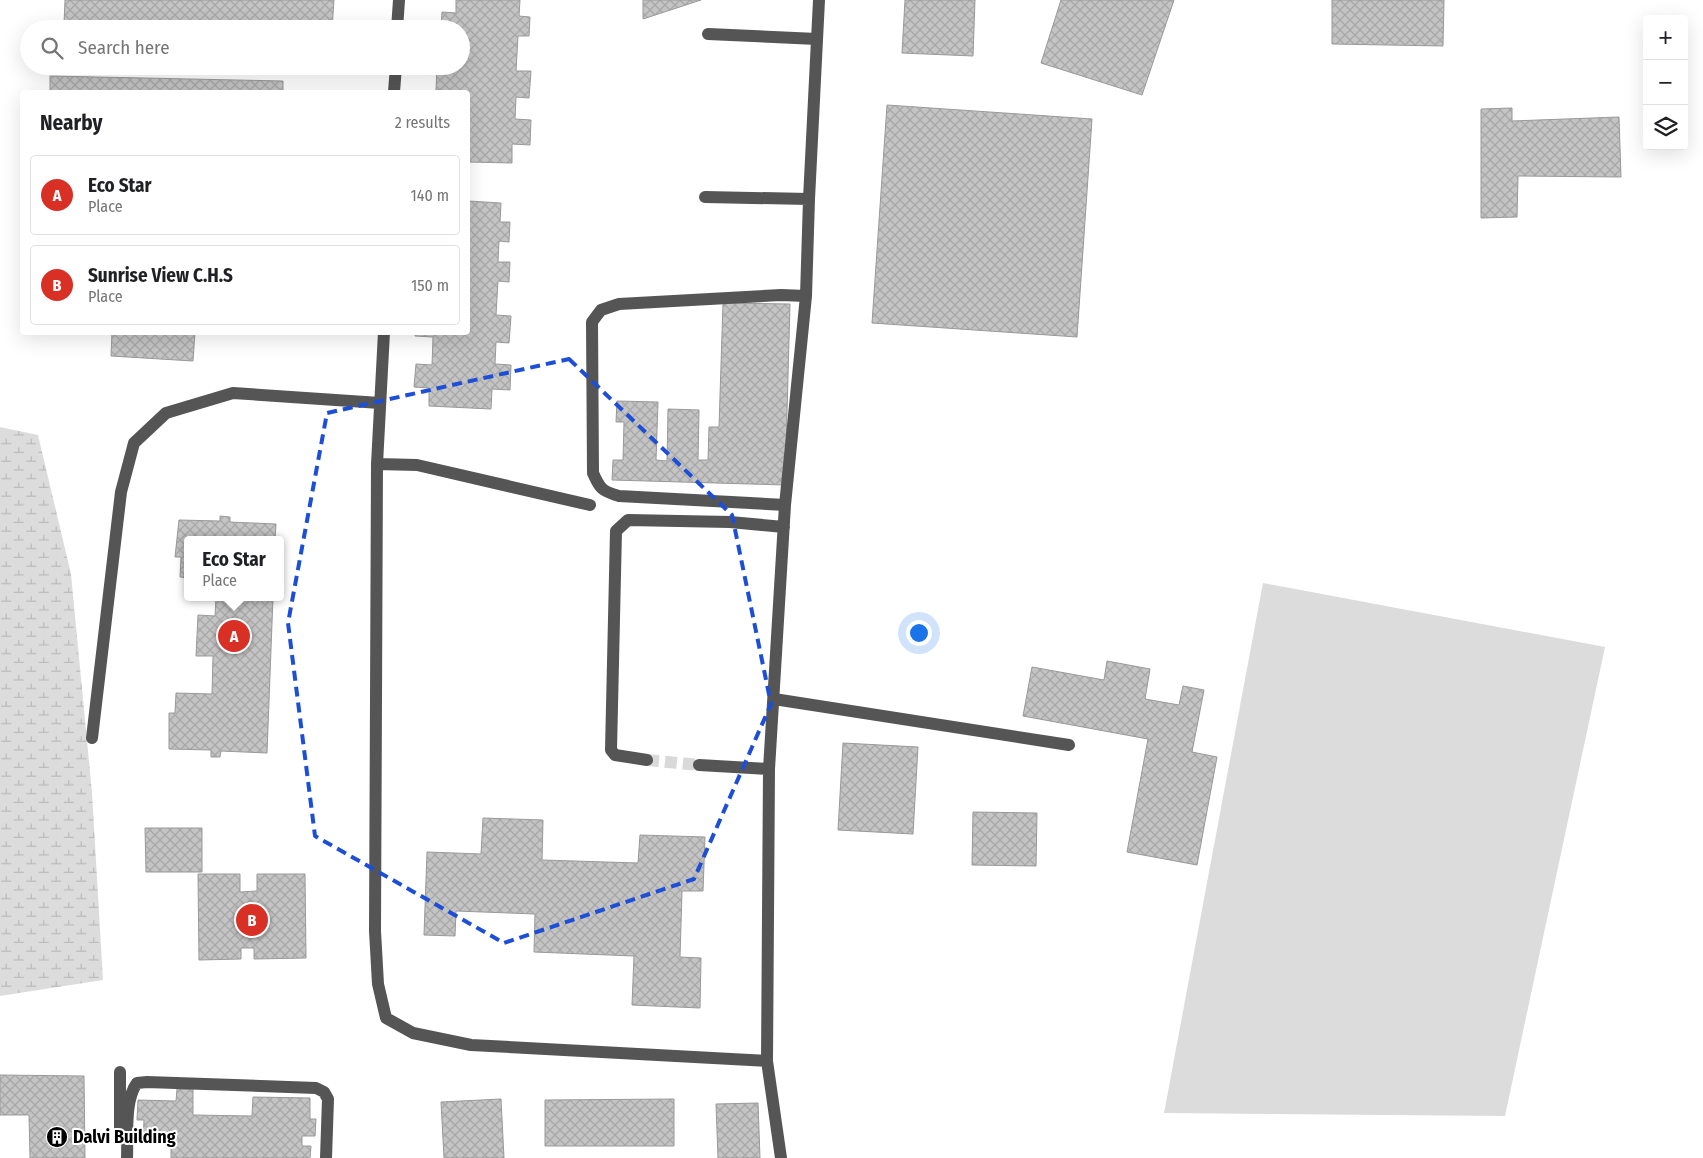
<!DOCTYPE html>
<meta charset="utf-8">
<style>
body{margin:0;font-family:"Fira Sans Condensed",sans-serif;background:#f2f2f2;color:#202124}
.controls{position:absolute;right:15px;top:15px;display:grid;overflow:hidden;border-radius:5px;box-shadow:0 5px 20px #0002}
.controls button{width:45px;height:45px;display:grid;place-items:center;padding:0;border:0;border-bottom:1px solid #e0e0e0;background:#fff;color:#202124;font:25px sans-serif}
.you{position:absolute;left:918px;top:632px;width:18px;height:18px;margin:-12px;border:4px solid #fff;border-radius:50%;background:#1a73e8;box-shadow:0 0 0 8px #1a73e833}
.badge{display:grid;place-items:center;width:32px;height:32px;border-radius:50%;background:#d93025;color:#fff;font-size:16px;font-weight:700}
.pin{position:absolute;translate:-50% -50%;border:2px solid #fff;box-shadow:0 1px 5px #0006}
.popup{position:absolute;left:184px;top:536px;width:100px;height:65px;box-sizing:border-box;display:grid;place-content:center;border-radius:5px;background:#fff;filter:drop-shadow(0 1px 4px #0005);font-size:16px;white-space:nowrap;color:#757577}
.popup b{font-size:19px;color:#202124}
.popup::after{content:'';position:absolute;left:50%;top:100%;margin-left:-10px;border:10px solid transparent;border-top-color:#fff}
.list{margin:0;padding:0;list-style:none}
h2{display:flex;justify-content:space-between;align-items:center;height:65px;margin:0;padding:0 20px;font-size:21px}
h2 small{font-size:16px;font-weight:400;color:#757577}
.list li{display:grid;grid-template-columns:32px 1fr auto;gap:15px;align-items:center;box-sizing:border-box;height:80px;margin:0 10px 10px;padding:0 10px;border:1px solid #e0e0e0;border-radius:5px}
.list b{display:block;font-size:19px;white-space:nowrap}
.list p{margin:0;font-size:16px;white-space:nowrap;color:#757577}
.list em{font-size:16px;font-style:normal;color:#757577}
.icon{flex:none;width:28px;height:28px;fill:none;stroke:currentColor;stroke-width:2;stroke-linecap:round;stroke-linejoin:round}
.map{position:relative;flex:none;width:1703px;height:1158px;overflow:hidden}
.search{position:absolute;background:#fff;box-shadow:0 5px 20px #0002;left:20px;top:20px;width:450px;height:55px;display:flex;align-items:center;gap:12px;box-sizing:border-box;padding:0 18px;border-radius:28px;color:#757577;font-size:19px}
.panel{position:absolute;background:#fff;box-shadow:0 5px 20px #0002;left:20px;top:90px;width:450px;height:245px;border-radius:5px}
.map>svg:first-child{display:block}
.grass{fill:#dcdcdc}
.wetland{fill:url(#wetland-marsh)}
.building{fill:url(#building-cross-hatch);stroke:#999}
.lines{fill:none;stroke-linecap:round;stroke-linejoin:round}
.minor-tunnel{stroke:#d9d9d9;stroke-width:12;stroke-dasharray:12 6;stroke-linecap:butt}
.minor{stroke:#555;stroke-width:12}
.marked{fill:none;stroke:#1d4ed8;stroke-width:4;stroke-dasharray:10 6;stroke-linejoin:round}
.labels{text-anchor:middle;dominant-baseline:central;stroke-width:4;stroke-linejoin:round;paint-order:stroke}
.poi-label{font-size:18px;font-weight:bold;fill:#000;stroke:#fff;text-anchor:start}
</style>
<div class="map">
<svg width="1703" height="1158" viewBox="0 0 1703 1158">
<defs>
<pattern id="wetland-marsh" width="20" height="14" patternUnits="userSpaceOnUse" patternTransform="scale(1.25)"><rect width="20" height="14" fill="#dcdcdc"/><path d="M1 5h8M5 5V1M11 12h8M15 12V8" fill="none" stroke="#bbb"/></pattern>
<pattern id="building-cross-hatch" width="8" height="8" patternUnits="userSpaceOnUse" patternTransform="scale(1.25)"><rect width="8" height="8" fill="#c4c4c4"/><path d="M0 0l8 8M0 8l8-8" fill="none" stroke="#a7a7a7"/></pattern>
</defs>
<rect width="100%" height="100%" fill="#fff"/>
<path class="grass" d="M1263,583l342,64 -100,469 -341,-3z"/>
<path class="wetland" d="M0,427l38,8 33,139 21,219 11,187 -103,16z"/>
<path class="building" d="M65,0h269l-2,29h-171l-97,-5z
M456,0h64l-1,16 11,1 -1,19h-11l-2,35h15l-2,27 -13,-1 -1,22 16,1 -1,25 -18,-1v19l-44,-1v-70l-32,-2 1,-24h24v-37h-20l1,-17 14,1z
M643,0h58l-58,19z
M905,0h70l-2,56 -71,-3z
M1061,0h113l-32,95 -101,-32z
M1332,0h112l-1,46 -111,-2z
M50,76l233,5v11h-233z
M887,105l205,14 -15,218 -205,-14z
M1512,108v13l107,-4 2,60 -103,-1 -1,41 -36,1v-109z
M468,201l33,2 -1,19h10l-1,20 -10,-1 -1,21h12l-1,20 -11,-1 -2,34 15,1 -2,27 -13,-1 -1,22 16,1 -1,25 -18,-1 -1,20 -62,-3v-18l-15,-1 2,-23 16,1 1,-28 -18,-1 1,-4h52z
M723,303l67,1 -5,181 -173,-5 1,-20h10l1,-38h-8l1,-21 41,1 -2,58 11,1 1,-52 31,1 -1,50h10l1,-33h10z
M112,332h83l-2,29 -82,-5z
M220,516l10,1v5l46,2 -1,16h-87v38l-8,-1 1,-20h-6l4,-37 41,1z
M216,597h57l-6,156 -46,-2 -1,6h-9v-7l-42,-1v-36h6l1,-20 36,1 1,-38h-17l2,-41 17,1z
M1107,661l43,8 -5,30 34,6 4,-19 21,4 -12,62 25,5 -20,108 -70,-13 21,-113 -125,-23 9,-49 72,13z
M843,743l75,4 -5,87 -75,-4z
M973,812l64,1 -1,53 -64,-1z
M483,818l60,2 -1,40 96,3 2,-28 65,2 -2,54h-21l-2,66 21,1 -1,50 -68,-3 2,-49 -100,-4 1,-38 -79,-3 -1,25 -31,-1 3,-83 54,2z
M145,828h57v44h-56z
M198,874h42v18l17,-1v-17h48l1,84 -52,1v-11h-13v11l-42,1z
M0,1075l84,1 1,82h-55l-1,-43h-29z
M177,1089h16v26l59,1 1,-19 57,1v21h6l-1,17h-13v10h9l-1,12h-139v-16h-28l1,-22h-7l1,-20 38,1z
M501,1099l3,59h-60l-3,-56z
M674,1099v47h-129v-46z
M758,1103l2,55h-42l-2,-54z"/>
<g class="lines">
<path class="minor-tunnel" d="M647,760l52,5"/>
<path class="minor" d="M397,29l2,-29
M708,34l109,5
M394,92l2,-26
M705,197l104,2
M384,332l-7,132 -2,467 3,53 8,34 27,15 58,12 296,16
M377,464l40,1 173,40
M785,505l-166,-9c-17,-5 -19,-7 -26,-23l-1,-151 9,-12 18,-6 162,-9 25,1
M774,699l295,46
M92,738l29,-246 13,-49 32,-30 67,-20 147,10
M647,760l-32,-5 -4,-5 5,-219 12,-11 102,2 54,5
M699,765l70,4
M120,1072v58
M127,1158c1,-21 -3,-58 10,-75l10,-1 169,6 8,4 4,7 -2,59
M781,1158l-14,-97 2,-292 16,-264 21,-209 3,-97 10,-199"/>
</g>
<path class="marked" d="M569,359l163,156 39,189 -77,175 -190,64 -189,-107 -27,-213 39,-210z"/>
<defs>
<g id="building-disc" transform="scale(1.125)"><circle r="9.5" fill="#000" stroke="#fff"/><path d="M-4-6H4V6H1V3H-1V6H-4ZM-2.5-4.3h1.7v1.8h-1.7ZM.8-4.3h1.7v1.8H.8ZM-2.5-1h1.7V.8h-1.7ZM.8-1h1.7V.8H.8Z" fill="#fff"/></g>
</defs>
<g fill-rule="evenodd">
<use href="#building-disc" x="57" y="1137"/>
</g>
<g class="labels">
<g class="poi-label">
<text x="73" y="1137">Dalvi Building</text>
</g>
</g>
</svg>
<div class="controls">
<button>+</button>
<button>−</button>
<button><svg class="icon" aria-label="layers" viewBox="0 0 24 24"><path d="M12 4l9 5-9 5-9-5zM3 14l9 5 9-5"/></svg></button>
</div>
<div class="you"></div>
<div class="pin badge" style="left:234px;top:636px">A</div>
<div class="popup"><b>Eco Star</b>Place</div>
<div class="pin badge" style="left:252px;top:920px">B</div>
<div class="search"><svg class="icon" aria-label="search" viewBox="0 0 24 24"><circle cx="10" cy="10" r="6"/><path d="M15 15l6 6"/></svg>Search here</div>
<section class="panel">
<h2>Nearby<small>2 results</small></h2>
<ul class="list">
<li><span class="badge">A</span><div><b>Eco Star</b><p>Place</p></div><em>140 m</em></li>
<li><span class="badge">B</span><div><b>Sunrise View C.H.S</b><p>Place</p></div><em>150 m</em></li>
</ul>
</section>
</div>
